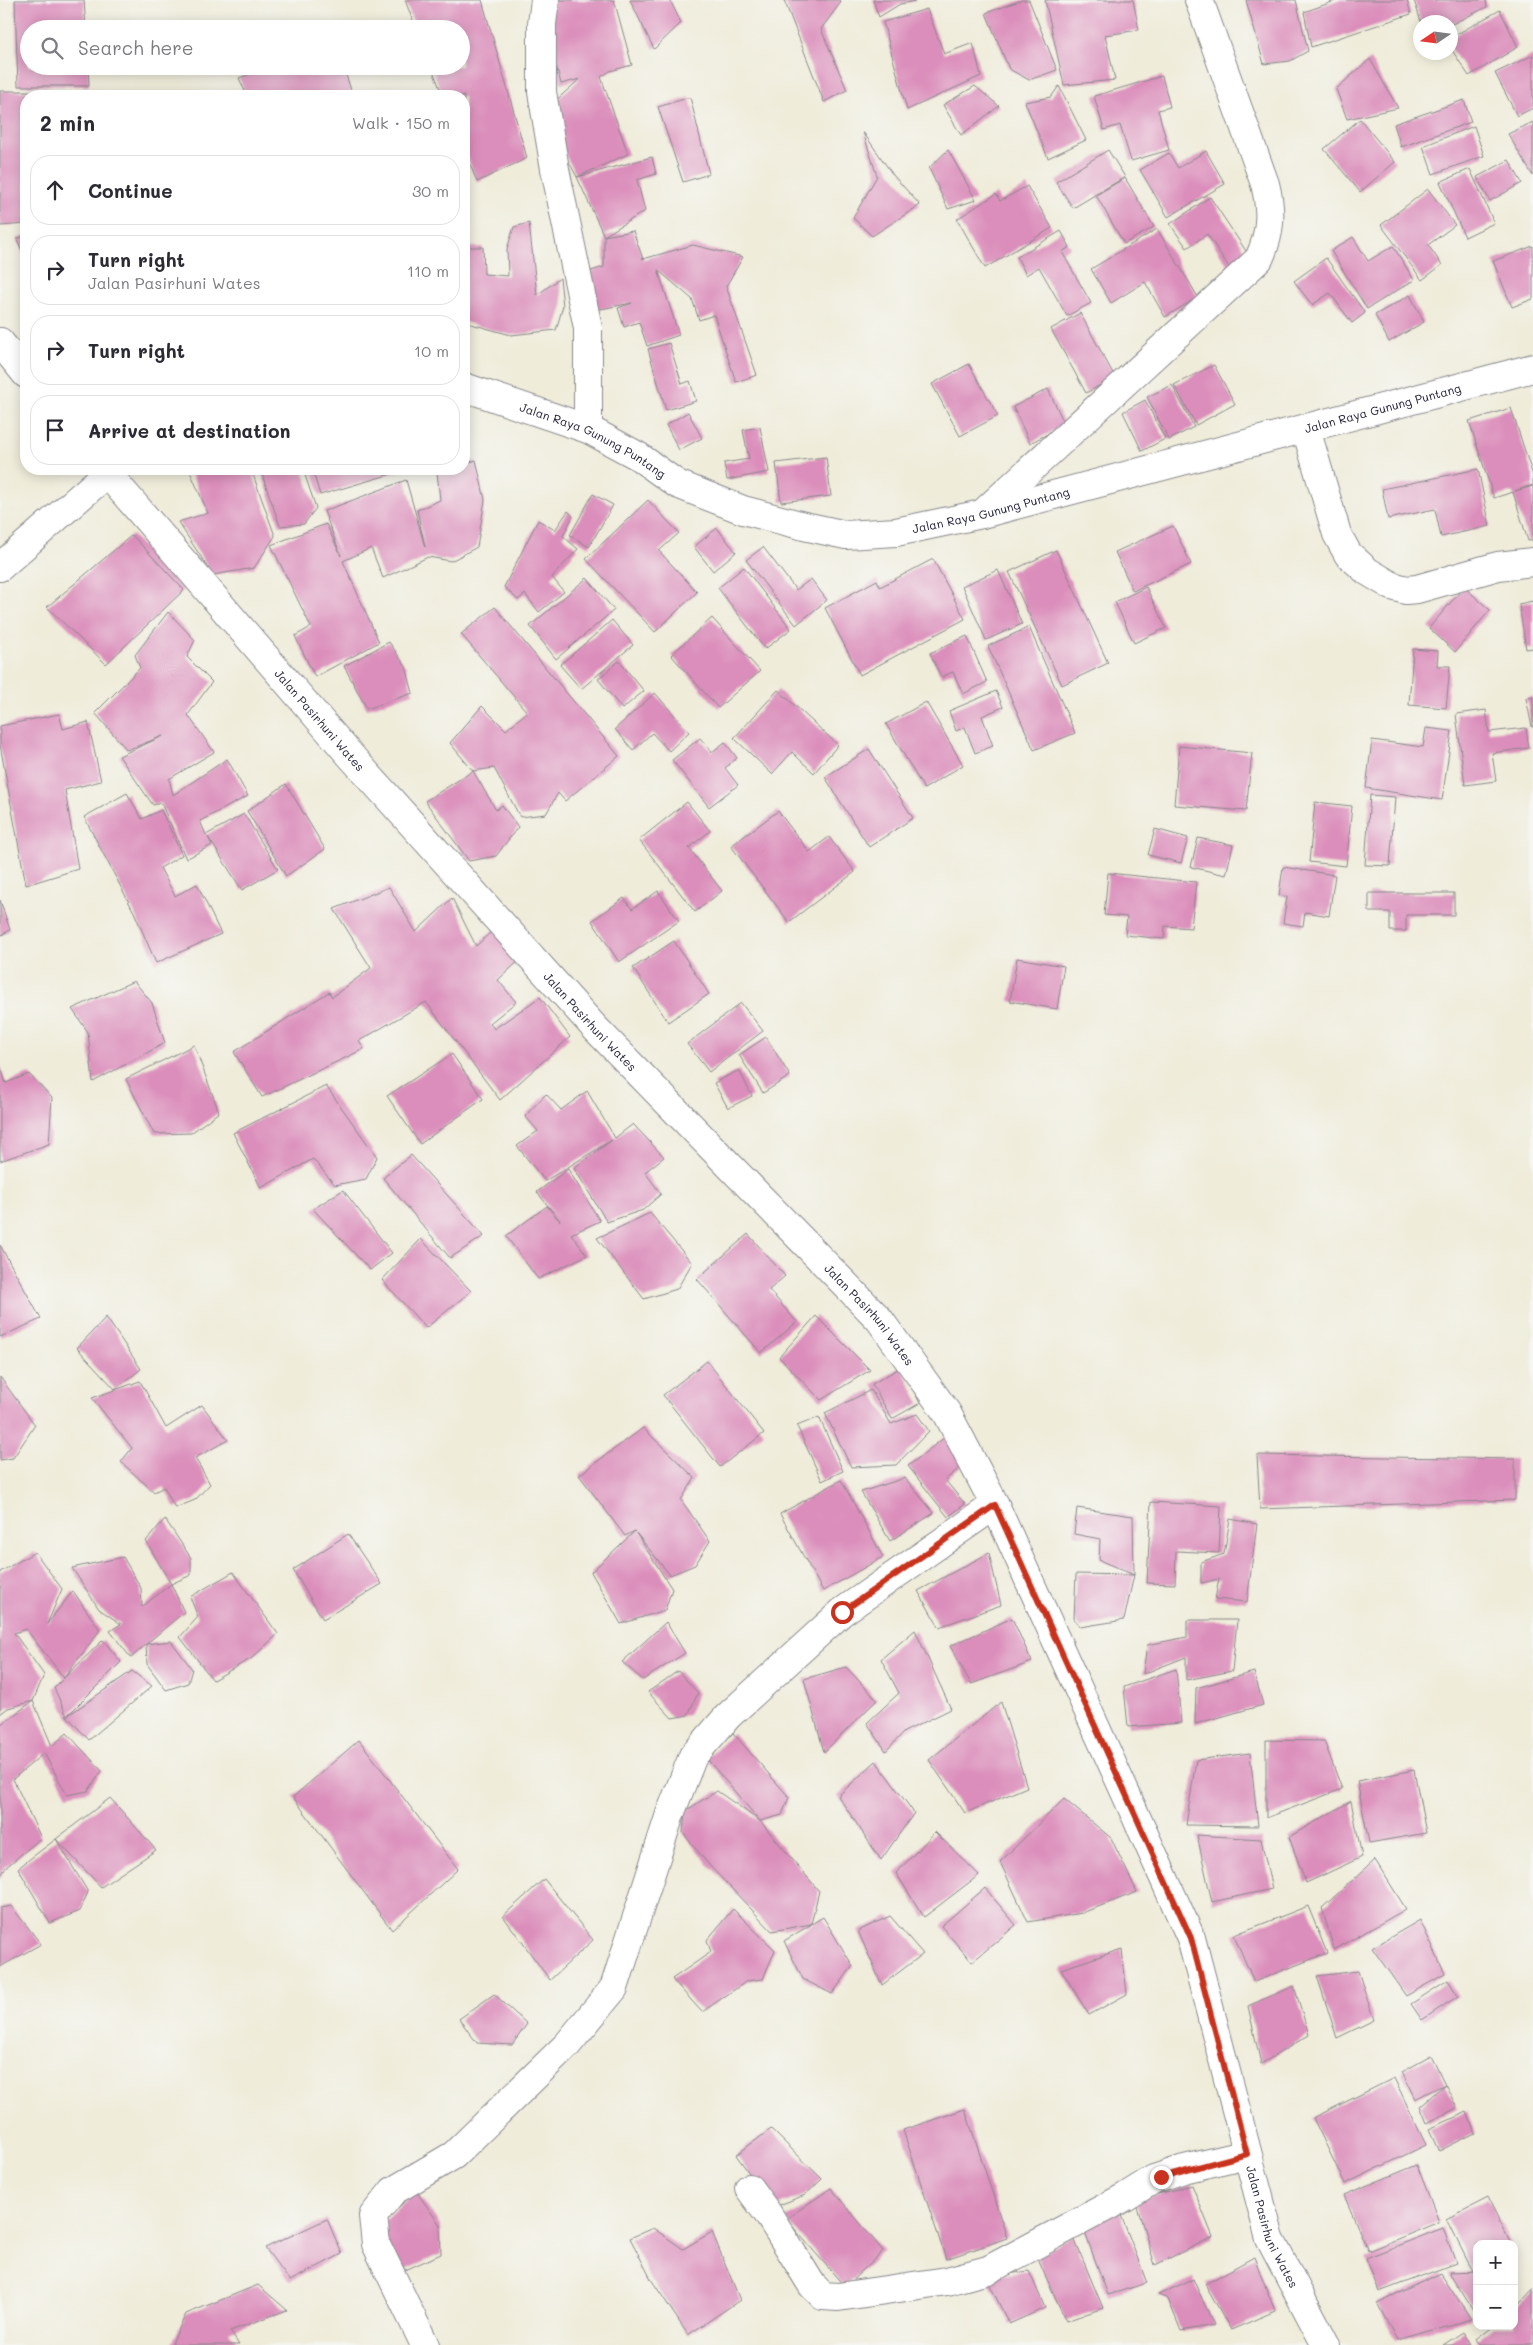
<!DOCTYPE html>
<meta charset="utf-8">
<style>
body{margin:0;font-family:Mali,sans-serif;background:#f7f7f7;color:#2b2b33}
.controls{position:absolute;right:15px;bottom:15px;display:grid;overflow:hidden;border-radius:10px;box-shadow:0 2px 12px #0003}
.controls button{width:45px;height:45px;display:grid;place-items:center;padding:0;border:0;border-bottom:1px solid #e1e1e2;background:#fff;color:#2b2b33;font:25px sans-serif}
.compass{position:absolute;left:1413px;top:15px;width:45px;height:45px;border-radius:50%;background:#fff;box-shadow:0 2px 12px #0003;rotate:257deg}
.stop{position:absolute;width:15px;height:15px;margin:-11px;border:4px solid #c8321e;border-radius:50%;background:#fff}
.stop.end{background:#c8321e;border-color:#fff;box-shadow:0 1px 5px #0008}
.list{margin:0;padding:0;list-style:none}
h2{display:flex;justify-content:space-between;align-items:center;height:65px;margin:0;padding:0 20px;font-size:21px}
h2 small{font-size:16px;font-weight:400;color:#7c7c81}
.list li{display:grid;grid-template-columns:32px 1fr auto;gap:15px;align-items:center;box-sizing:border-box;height:70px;margin:0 10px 10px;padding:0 10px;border:1px solid #e1e1e2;border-radius:20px}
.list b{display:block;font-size:19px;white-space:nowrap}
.list p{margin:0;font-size:16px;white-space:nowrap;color:#7c7c81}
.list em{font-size:16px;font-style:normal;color:#7c7c81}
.icon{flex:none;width:28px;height:28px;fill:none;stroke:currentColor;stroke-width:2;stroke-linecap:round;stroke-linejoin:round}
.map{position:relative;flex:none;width:1533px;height:2345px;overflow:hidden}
.search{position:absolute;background:#fff;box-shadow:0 2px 12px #0003;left:20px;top:20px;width:450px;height:55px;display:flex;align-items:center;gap:12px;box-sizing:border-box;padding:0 18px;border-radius:28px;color:#7c7c81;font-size:19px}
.panel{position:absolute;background:#fff;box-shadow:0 2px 12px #0003;left:20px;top:90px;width:450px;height:385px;border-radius:20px}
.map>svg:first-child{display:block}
.building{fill:#db8ebb}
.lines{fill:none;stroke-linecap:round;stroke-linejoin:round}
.minor-casing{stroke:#88878a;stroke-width:30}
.tertiary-casing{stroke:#88878a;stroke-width:30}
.minor{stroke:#fff;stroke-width:28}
.tertiary{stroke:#fff;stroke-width:28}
.route{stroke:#c8321e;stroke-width:6}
.labels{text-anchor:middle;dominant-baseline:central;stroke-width:5;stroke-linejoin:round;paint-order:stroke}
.street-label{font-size:12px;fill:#22223b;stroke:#f6f6f2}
</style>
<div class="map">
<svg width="1533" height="2345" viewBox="0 0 1533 2345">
<rect width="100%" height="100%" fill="#f6f6f2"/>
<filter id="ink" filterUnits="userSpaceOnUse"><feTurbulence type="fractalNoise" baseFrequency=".02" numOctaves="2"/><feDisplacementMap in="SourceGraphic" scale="10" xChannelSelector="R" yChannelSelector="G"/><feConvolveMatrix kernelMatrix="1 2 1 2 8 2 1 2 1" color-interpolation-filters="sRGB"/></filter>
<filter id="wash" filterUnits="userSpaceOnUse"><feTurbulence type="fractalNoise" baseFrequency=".0096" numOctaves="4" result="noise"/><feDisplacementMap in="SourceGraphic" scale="20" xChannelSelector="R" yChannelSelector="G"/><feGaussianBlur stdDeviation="1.12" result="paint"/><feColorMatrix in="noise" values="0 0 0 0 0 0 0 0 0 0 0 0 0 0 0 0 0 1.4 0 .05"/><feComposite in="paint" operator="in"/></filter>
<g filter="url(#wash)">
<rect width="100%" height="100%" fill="#efecda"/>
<g id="blocks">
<path class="building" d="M15,0h69l2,29h-57v37h59l1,20h-71z
M405,0h77l45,158 -50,24 -13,-33v-53h-21l-12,-30h30v-37h-45z
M554,0h60l18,65 -22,6 -9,6 27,77 -51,23 -14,-26 -9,-49 26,-23 -19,5 -16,-63z
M630,0h40l11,23 -27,26z
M784,0h55l2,2 -20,27 26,61 -23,12z
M873,0h42v1l-15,3 -21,13z
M1022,0h7l28,70 -28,10 -20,-11 -23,-56z
M1045,0h88l6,30 -34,5 10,45 -51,5z
M1246,0h50l12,51 -18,10 -26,3z
M1338,0h69l4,14 -100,33 -7,-35z
M1414,0h72l1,7 -37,18v-3h-29z
M927,9l17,45 29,-11 8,33 -74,34 -24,-88z
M1500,10l18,37 -49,29 -19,-29v-9z
M1533,55v53l-16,8 -22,-43z
M1370,59l28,49 -51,11 -11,-30z
M272,66h71l10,30h-106l-8,-18z
M1162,76l8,31 -12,3 11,40 -38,11 -11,-36 -16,5 -10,-34z
M975,86l24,20 -38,29 -18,-30z
M1059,86l27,54 -38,18 -23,-56 26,-5z
M0,91h47v5h-21v128l-26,2z
M690,97l19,77 -26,8 -25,-75z
M1464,100l7,22 -70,25 -7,-23z
M1360,119l35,43 -35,30 -36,-43z
M1533,122v54l-25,-42z
M1474,126l10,30 -51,18 -10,-28z
M863,132l30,43 27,30 -48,31 -19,-18 24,-42z
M948,150l28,50 -28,9 -19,-41z
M1108,150l17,27 -52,31 -17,-26z
M1206,151l19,33 -57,33 -28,-47 29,-17 9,15z
M652,157l4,17 -19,6 8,31 -41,25 -27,-59z
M1509,160l13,23 -32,18 -13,-24z
M1470,169l24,54 -29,14 -25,-55z
M1125,178l29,49 -30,17 -28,-49z
M1027,186l25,42 -67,40 -28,-49 39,-25 4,7z
M1428,189l27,36 -27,20 14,20 -20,15 -41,-55z
M1210,197l38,57 -19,13 -22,-33 -20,14 -17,-24z
M529,223l8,72 23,-17 3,28 -7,24 -45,5 -47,-13v-75h19l1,27 24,2 -1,-27 7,-22z
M1157,229l41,68 -33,20 -20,-35 -34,21 -20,-34z
M633,231l10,28 50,-14 50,12 -17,29 31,89 -21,7 -22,-67 -15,5 -7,-21 -34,-29 21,65 -32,11 -8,-24 -15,5 -6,-19 14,-5 -37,7 -17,-35 26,-8v-31z
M1061,231l9,16 -8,5 29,51 -24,13 -28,-49 -13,8 -9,-18z
M26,235v25l-9,-21z
M1353,237l15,24 25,-15 21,34 -47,29 -36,-58z
M1533,246v53l-21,8 -19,-46z
M1326,258l39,55 -13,10 -22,-30 -18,12 -18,-24z
M1410,295l14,27 -35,20 -14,-27z
M1080,313l35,64 -29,16 -35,-64z
M669,343l13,41 8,-3 6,20 -30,9 -18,-61z
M969,364l29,52 -38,20 -28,-52z
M1214,365l21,39 -39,21 -22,-40z
M1172,385l22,42 -25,13 -22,-43z
M1048,389l17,36 -35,18 -17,-36z
M1145,400l20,39 -23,12 -19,-39z
M1511,408l22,68v9l-18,6 18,-5v54l-5,1 -15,-49 -19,6 -25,-77z
M688,412l14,26 -23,12 -13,-25z
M760,427l9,45 -42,8 -3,-17 25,-4 -6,-29z
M826,457l5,39 -50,6 -5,-39z
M476,460l9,40 -8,47 -26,14 -23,-4 -45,21 -12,-30 -28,13 36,81 -64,35 -20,-41 16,-9 -40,-82 55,-21 15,32 -17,-45 82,-31 19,67 -8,-37 23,-10 -3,-28 10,-3h17v-5z
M189,469h62l24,67 -21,32 -41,7 -35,-53 30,-9z
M260,469h43l13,39 -12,16 -24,2z
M312,469h85l1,3 -78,23z
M1478,469l12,57 -49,11 -6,-28 -47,10 -6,-30z
M593,494l20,11 -24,42 -19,-12z
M648,500l31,33 -20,18 38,41 -42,40 -69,-73z
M568,511l5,5 -10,20 15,13 -26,28 12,15 -25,20 -14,-18 -7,6 -14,-13 34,-67 17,10z
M1173,526l18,38 -58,27 -18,-39z
M717,528l19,24 -23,19 -19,-24z
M132,535l52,55 -78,74 -59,-57z
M763,547l33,43 15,-11 16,21 -31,25 -50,-65z
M1056,550l52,113 -46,22 -53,-113z
M933,559l32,60 -105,56 -35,-67 52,-28 3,7z
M744,567l47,62 -26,20 -47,-61z
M998,570l24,54 -36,16 -24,-54z
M587,578l27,32 -58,49 -26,-33z
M1146,587l20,41 -32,15 -19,-41z
M1464,587l26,23 -35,42 -26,-24z
M1533,601v47l-7,1 -7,-45z
M495,607l124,149 -54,45 -7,-8 -12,21 -26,3 -26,-49 -21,3 -23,-28 32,-37 24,24 21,-18 -66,-78z
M168,612l27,28 -8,17 25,25 -24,33 26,37 -45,27 4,16 54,-36 21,37 -48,25 6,14 38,-21 34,55 -36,21 -34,-53 4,8 -26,14 -25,-56 -8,2 -34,-49 44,-20 -36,14 -32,-37 45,-45 -5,-13z
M712,618l48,53 -42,37 -47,-53z
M612,620l21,25 -52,44 -21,-24z
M1029,627l46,106 -41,17 -46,-104z
M967,636l20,46 -24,12 -10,-22 -12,5 -11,-24z
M389,642l17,25 7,26 -46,16 -23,-43z
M1413,649l25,2 -1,15h13l-4,42 -37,-3z
M619,661l25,30 -22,18 -24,-30z
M778,690l60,55 -24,28 -22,-21 -20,22 -38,-36z
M996,691l7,16 -21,9 11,30 -18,7 -10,-26 -9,4 -7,-20z
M655,693l34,39 -20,19 -17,-18 -19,17 -18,-21z
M1533,697v30h-1l-6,-29z
M926,702l37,63 -39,24 -38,-65z
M1486,710l3,22 37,-4 3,20 -37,5 4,28 -31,4 -9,-71z
M59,714l4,15 25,-7 13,59 -36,9 13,79 -52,16 -26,-140v-19z
M1426,728l26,3 -10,69 -76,-12 6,-48 51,7z
M700,738l12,14 13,-10 12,16 -12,10 13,17 -29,22 -37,-47z
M1179,746l73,7 -6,58 -72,-6z
M869,749l44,69 -44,29 -44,-70z
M473,771l23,39 6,-5 16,22 -22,29 -27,5 -44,-60z
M286,784l39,65 -39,27 -39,-65z
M127,793l15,26 19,-9 21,45 -22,13 15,28 22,-12 24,50 -65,29 -22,-51 -50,-95z
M1370,795l25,2 -5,69 -25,-1z
M687,802l23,29 -21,17 33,43 -27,21 -56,-72z
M1315,802l37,4 -6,60 -37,-4z
M778,811l31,41 20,-15 26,35 -66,50 -58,-76z
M1155,829l33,9 -7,25 -33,-8z
M1198,838l35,7 -7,30 -35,-8z
M1283,867l52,8 -6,41 -24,-4 -2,14 -20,-3 4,-26 -8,-2z
M1108,873l88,9 -5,46 -26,-2 -1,13 -39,-4 2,-18 -23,-2z
M389,887l27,45 36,-34 24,48 19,-18 27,30 -24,22 18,22 -26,21 4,6 46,-32 30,40 -70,63 -74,-98 -67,39 5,8 -102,48 -28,-45 95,-60 3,5 39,-29 -37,-59z
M658,891l21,30 -60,41 -27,-41 32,-23 8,11z
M1369,893h85v22h-48v16h-16v-19h-21z
M0,900l10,30 -10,6z
M674,941l35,53 -41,28 -35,-54z
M1017,958l47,8 -7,43 -47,-8z
M134,981l18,22 13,40 -72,39 -5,-50 -16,-23z
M741,1003l22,28 -54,41 -22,-28z
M766,1037l24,39 -27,17 -24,-38z
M194,1045l25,67 -28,21 -37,1 -28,-55z
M452,1054l31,45 -63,45 -33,-48z
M0,1065l6,18 23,-9 23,24 -3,46 -49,17z
M739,1070l13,26 -24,12 -14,-25z
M326,1086l51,71 -11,22 -31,6 -22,-26 -52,29 -28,-55z
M587,1091l28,47 18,-14 31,33 -19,15 16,22 -18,16 -36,12 -33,-54 38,-28 -67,41 -28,-35 21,-15 -13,-15 21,-22 15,16z
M411,1155l73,81 -34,22 -67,-80z
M568,1169l32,52 -29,13 16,21 -49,24 -32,-43 41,-30 13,15 -23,-29z
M343,1190l49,63 -22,17 -57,-61z
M650,1213l42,50 -15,26 -33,10 -47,-61z
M748,1234l37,42 -16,14 28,32 -36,31 -64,-74z
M421,1239l50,52 -45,37 -44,-48z
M0,1245l41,74 -41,18z
M816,1316l54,54 -49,30 -42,-43z
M106,1317l35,52 -26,20 -38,-41z
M707,1361l57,72 -44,34 -57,-72z
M901,1367l19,36 -28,16 -20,-35z
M0,1377l35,48 -22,33 -13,2z
M140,1381l26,47 36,-23 26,35 -33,18 15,26 -15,16 -20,8 -11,-21 -10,5 -33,-30 11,-14 -40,-50z
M871,1390l20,34 26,-10 12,17 -33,34 -45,2 -26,-54z
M819,1417l24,54 -21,10 -25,-55z
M643,1428l52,50 -14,22 29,41 -15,24 -25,10 -34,-42 36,56 -7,21 -44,14 -30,-52 44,-41 -10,5 -46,-61z
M945,1437l21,26 -21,17 20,24 -17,13 -40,-51z
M1257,1455l258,4v41l-255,9z
M905,1478l29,35 -44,28 -29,-49z
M841,1480l42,77 -60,34 -43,-77z
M1151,1502l70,4 -2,47 -43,-2 -1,33 -28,-1z
M1077,1508l56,8 1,59 -10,45 -44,7 -6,-8 2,-45 58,1 -35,-15 1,-21 -26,-5z
M165,1519l26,39v17l-20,9 -25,-43z
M1230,1519l27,5 -10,78 -32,-3 4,-20 -18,4v-21l23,-8z
M348,1534l34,50 -59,35 -30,-49z
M35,1552l27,37 -15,35 26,-33 27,39 -36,48 39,-38 18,22 -54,54 65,-45 20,15 -63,54 -22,-24 -13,-28 10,-10 -38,-49 -12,4 30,42 -11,26 19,45 15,-13 35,38 -14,20 -21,4 -23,-42 -31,26 28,59 -36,30 -5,10v-153l33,-24 -25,7 -8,6v-142z
M989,1553l12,52 -62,22 -21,-36z
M123,1557l18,31 1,19 29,-23 13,28 -38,32 25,-3 21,28 -4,14 -22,7 -19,-26 -1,-20 -15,14 -21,-27 11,-7 -22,-15 -27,-41z
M233,1572l45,62 -26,24 -39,22 -33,-43 18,-20 -8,-20z
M1012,1618l20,44 -61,22 -21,-38z
M1187,1620h50l-5,51 -46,9v-23l-43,17 4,-29 40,-8z
M666,1622l19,31 -42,27 -21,-18z
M915,1630l36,79 -47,23 -18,19 -19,-28 32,-30 -18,-34z
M846,1667l31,33 -53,52 -20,-73z
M1176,1669l5,54 -53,4 -4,-40z
M678,1671l20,22 -10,22 -16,3 -24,-26z
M1254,1672l9,33 -68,19 1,-36z
M1001,1702l26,85 -62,26 -36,-53z
M733,1733l56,64 -7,18 -22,6 -54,-63z
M359,1740l99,129 -66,61 -99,-133z
M1266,1740l58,1 18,48 -76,29z
M1250,1753l8,73 -72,-1 10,-65z
M876,1761l38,52 -33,47 -43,-64z
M1414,1770l12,63 -57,10 -12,-62z
M717,1791l43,30 59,70 -8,33 -39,7 -63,-66 -26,-32 2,-22z
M110,1798l46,52 -55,37 -45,-48 32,53 -8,19 -30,12 -32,-55 38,-29z
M1064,1799l47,39 26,54 -55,21 -54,9 -28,-60z
M1351,1801l11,56 -56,26 -17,-46z
M935,1832l44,43 -55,42 -28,-44z
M1197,1835l64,4 11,50 -60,13z
M1375,1860l31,49 -72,41 -12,-42z
M544,1879l49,61 -43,40 -47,-64z
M985,1888l31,37 -44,37 -31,-36z
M11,1906l30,38 -41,23v-59z
M1308,1906l19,47 -73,29 -20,-47z
M733,1909l42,41 -12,29 -16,2 -45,31 -30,-33 39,-27 -4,-12z
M890,1916l33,38 -41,31 -24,-54z
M823,1917l30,49 -21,28 -29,-15 -19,-38z
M1420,1920l25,54 -39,22 -34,-48z
M1122,1949l5,45 -38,21 -28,-46z
M1358,1971l16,49 -37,18 -20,-62z
M1448,1980l10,16 -36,24 -11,-16z
M1294,1986l15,49 -48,29 -13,-58z
M494,1994l33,30 -15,21 -35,-2 -18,-24z
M1431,2056l14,28 -30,15 -13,-27z
M1394,2078l32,67 -81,39 -32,-66z
M1445,2084l12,24 -30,15 -7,-17z
M965,2109l42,129 -61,21 -43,-129z
M1467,2112l8,21 -36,18 -10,-22z
M771,2129l51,50 -17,16 -31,12 -38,-52z
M1417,2165l22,57 -71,29 -24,-56z
M1192,2185l21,52 -58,28 -20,-65z
M831,2188l52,63 -38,36 -59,-68z
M416,2191l24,34 1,29 -38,17 -28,-42z
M1488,2198l23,46h-34v24l-4,3 -26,-52z
M1119,2210l28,73 -39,12 -27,-73z
M327,2219l15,35 -52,27 -25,-33z
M653,2228l30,21 29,-17 28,68 -52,35 -37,-56 -21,-41z
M1443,2228l13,35 -77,29 -13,-34z
M1073,2236l30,72 -37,13 -30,-66z
M1254,2257l21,54 -44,19 -26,-46z
M1029,2271l16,37 -36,16 -23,-47z
M1477,2271v45l-28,-44z
M1441,2273l30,46 -74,21 -20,-37z
M1193,2279l21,46 -33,6 -13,-32 -10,-4z
M258,2285l29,25 -57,21 9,14h-56l-11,-2 14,-29z
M1533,2289v56h-53l-4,-5 18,-14h20v-16z
M1463,2332l8,13h-28z"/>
</g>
</g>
<g filter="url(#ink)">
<use href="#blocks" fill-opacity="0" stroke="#88878a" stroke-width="1"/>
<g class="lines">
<g class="minor-casing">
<g id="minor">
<path d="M545,0l-3,24v68l13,77 33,159v101"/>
<path d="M1306,429l31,105 11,20 19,17 25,15 14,4 11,-1 81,-23 35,-4"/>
<path id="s1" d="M107,473l243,282 246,274 283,290 68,94 48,92 196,433 79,301 56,106"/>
<path d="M982,514l277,-255c12,-26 13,-48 6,-75l-66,-184"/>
<path d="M749,2188l19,26 44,71 11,11 15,1 109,-16 41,-11 137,-73 29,-18 30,-10 63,-15"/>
<path d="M425,2345l-49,-101 -3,-28 20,-25 61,-36 113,-110 47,-57 56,-174 23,-58 35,-40 114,-104 153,-107"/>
</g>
</g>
<g class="tertiary-casing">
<g id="tertiary">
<path d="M0,342l26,32"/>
<path id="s2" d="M464,387l124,42 50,27 39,28 66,26 61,16 42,9 50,-3 86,-18 551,-146"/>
<path d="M0,567l112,-98"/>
</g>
</g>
<use href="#minor" class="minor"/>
<use href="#tertiary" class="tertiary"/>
</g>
</g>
<g class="lines" filter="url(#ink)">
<path class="route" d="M842,1612l153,-107 196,433 56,216 -86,23"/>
</g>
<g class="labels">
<g class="street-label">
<text stroke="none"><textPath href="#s2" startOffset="965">Jalan Raya Gunung Puntang</textPath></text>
<text stroke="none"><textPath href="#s2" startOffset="140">Jalan Raya Gunung Puntang</textPath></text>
<text stroke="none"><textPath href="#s2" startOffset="560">Jalan Raya Gunung Puntang</textPath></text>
<text stroke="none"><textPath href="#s1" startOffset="326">Jalan Pasirhuni Wates</textPath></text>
<text stroke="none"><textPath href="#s1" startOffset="731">Jalan Pasirhuni Wates</textPath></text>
<text stroke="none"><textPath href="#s1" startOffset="1136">Jalan Pasirhuni Wates</textPath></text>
<text stroke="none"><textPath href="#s1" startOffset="2141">Jalan Pasirhuni Wates</textPath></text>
</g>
</g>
</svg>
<div class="controls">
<button>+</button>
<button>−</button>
</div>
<svg class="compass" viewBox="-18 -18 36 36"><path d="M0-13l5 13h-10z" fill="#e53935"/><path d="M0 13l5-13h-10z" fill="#7c7c81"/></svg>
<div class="stop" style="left:842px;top:1612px"></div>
<div class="stop end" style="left:1161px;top:2177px"></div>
<div class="search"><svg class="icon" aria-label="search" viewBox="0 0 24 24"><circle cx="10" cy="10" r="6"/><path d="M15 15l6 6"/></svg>Search here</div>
<section class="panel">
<h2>2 min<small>Walk · 150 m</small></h2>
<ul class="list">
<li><svg class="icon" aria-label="ahead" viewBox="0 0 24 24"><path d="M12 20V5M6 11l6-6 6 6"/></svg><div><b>Continue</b></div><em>30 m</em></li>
<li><svg class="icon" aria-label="right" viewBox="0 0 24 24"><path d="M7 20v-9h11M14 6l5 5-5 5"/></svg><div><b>Turn right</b><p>Jalan Pasirhuni Wates</p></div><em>110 m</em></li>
<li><svg class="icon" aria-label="right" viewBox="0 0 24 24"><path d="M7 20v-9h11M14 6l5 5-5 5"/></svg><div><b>Turn right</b></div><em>10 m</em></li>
<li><svg class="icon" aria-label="arrive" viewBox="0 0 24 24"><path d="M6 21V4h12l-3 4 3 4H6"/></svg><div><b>Arrive at destination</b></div></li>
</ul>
</section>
</div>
